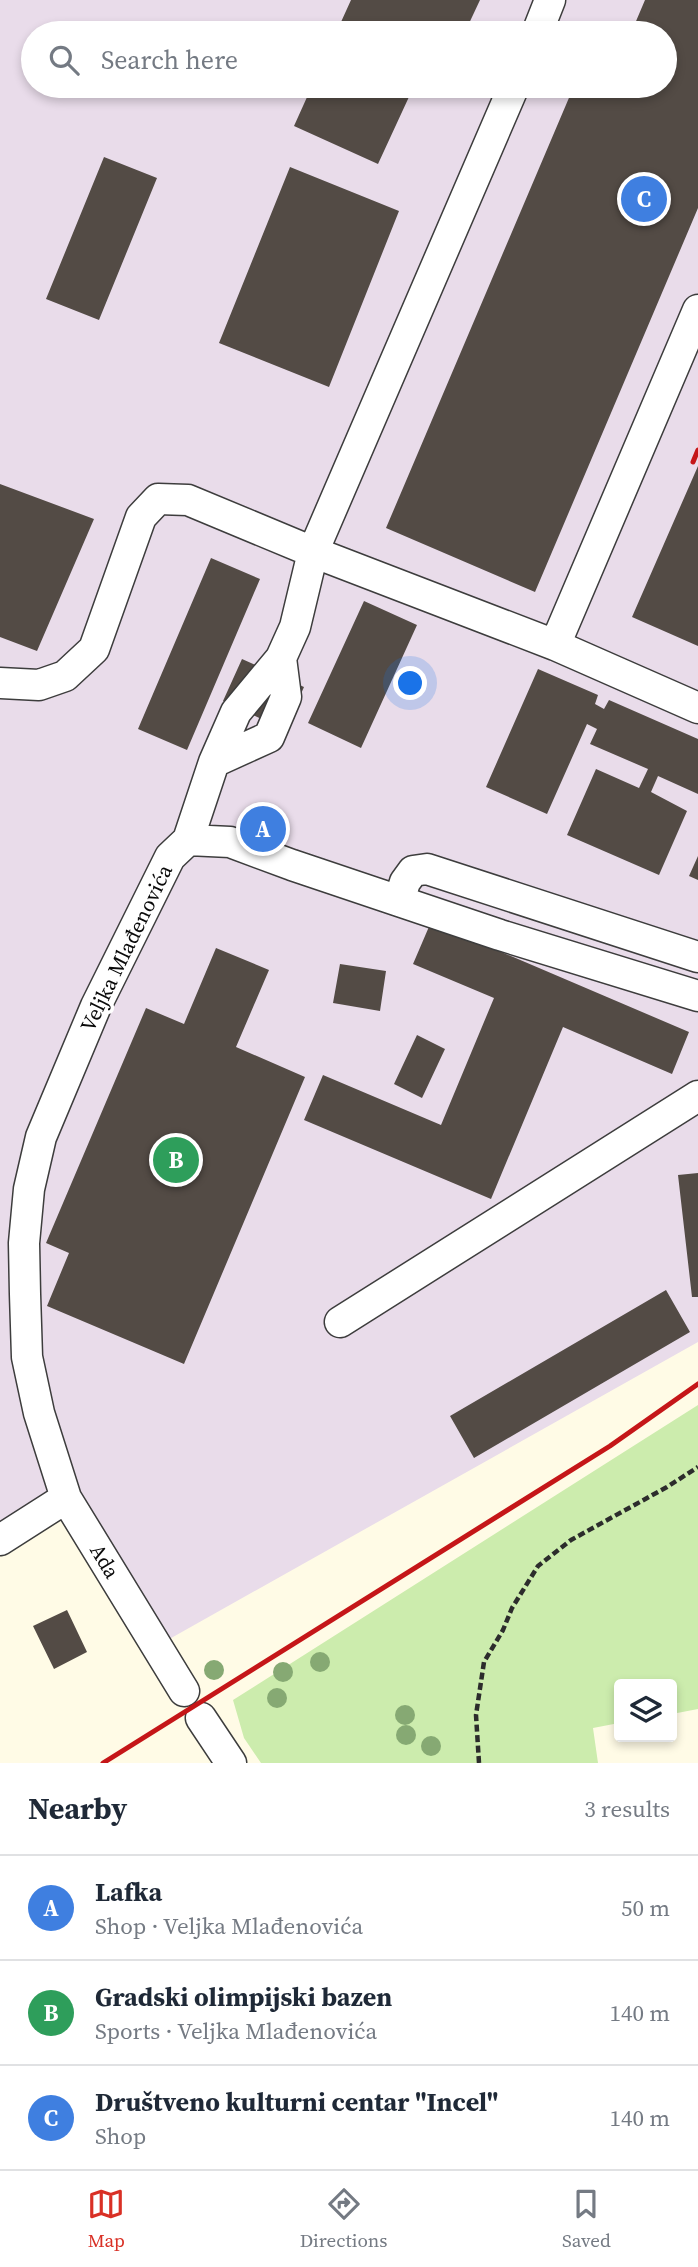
<!DOCTYPE html>
<meta charset="utf-8">
<style>
body{margin:0;font-family:"Source Serif 4",serif;background:#f2f2f3;color:#1f2937}
.controls{position:absolute;right:21px;bottom:21px;display:grid;overflow:hidden;border-radius:7px;box-shadow:0 4px 10px #0003}
.controls button{width:63px;height:63px;display:grid;place-items:center;padding:0;border:0;border-bottom:2px solid #e0e1e3;background:#fff;color:#1f2937;font:35px sans-serif}
.you{position:absolute;left:411px;top:684px;width:24px;height:24px;margin:-18px;border:5px solid #fff;border-radius:50%;background:#1a73e8;box-shadow:0 0 0 10px #1a73e833}
.badge{display:grid;place-items:center;width:46px;height:46px;border-radius:50%;background:#d93025;color:#fff;font-size:23px;font-weight:700}
.pin{position:absolute;translate:-50% -50%;border:4px solid #fff;box-shadow:0 2px 7px #0006}
.list{margin:0;padding:0;list-style:none}
h2{display:flex;justify-content:space-between;align-items:center;height:91px;margin:0;padding:0 28px;font-size:30px}
h2 small{font-size:23px;font-weight:400;color:#747a83}
.list li{display:grid;grid-template-columns:46px 1fr auto;gap:21px;align-items:center;box-sizing:border-box;height:105px;padding:0 28px;border-top:2px solid #e0e1e3}
.list b{display:block;font-size:26px;white-space:nowrap}
.list p{margin:0;font-size:23px;white-space:nowrap;color:#747a83}
.list em{font-size:23px;font-style:normal;color:#747a83}
.icon{flex:none;width:38px;height:38px;fill:none;stroke:currentColor;stroke-width:2;stroke-linecap:round;stroke-linejoin:round}
.map{position:relative;flex:none;width:698px;height:1763px;overflow:hidden}
.search{position:absolute;background:#fff;box-shadow:0 4px 10px #0003;left:21px;right:21px;top:21px;height:77px;display:flex;align-items:center;gap:18px;box-sizing:border-box;padding:0 24px;border-radius:38px;color:#747a83;font-size:26px}
.sheet{height:406px;background:#fff}
nav{display:flex;justify-content:space-around;align-items:center;box-sizing:border-box;height:98px;border-top:2px solid #e0e1e3;background:#fff;font-size:19px;color:#747a83}
nav a{display:grid;justify-items:center;gap:4px}
nav .on{color:#d93025}
.map>svg:first-child{display:block}
.industrial{fill:#e9dcea;fill-rule:evenodd}
.green{fill:#ccecad}
.building{fill:#534b45}
.lines{fill:none;stroke-linecap:round;stroke-linejoin:round}
.minor-casing{stroke:#3d3d3d;stroke-width:33}
.path{stroke:#2c2c2c;stroke-width:4.5;stroke-dasharray:7 3.5;stroke-linecap:butt}
.minor{stroke:#fff;stroke-width:30}
.rail{stroke:#c51618;stroke-width:5}
.tree{fill:#86a973}
.labels{text-anchor:middle;dominant-baseline:central;stroke-width:7;stroke-linejoin:round;paint-order:stroke}
.street-label{font-size:21px;fill:#0a0a0a;stroke:#fff}
</style>
<div class="map">
<svg width="698" height="1763" viewBox="0 0 698 1763">
<rect width="100%" height="100%" fill="#fffbe6"/>
<path class="industrial" d="M0,0h698v1342l-541,304 -91,-147 -66,41zM33,33h632v53h-632z"/>
<path class="green" d="M698,1405v304l-26,5v-30h-53v39l-26,5 5,35h-337l-17,-25 -11,-38z"/>
<path class="building" d="M351,0h129l-15,32 -22,-10 -5,11h-102z
M645,0h53v208l-163,384 -149,-64 188,-442h14l17,7 3,-7h57v-53h-34z
M312,86h102l-36,78 -84,-38z
M104,157l53,21 -58,142 -53,-21z
M290,167l109,44 -70,176 -110,-44z
M698,466v180l-66,-29z
M0,484l94,35 -57,132 -37,-14z
M211,558l49,21 -73,171 -49,-21z
M364,601l53,24 -56,123 -53,-25z
M242,659l62,28 -19,43 -62,-29z
M538,669l60,26 -3,9 9,5 5,-9 89,39v55l-40,-18 -7,16 36,19 -28,64 -92,-40 29,-66 43,19 9,-19 -58,-25 7,-15 -10,-5 -40,90 -61,-27z
M698,856v24l-9,-4z
M431,922l258,110 -17,42 -109,-47 -72,172 -187,-79 19,-45 118,50 53,-127 -81,-34z
M216,948l53,22 -33,77 69,30 -121,287 -137,-58 22,-53 -23,-10 100,-235 38,16z
M340,964l46,7 -6,40 -47,-8z
M417,1035l28,14 -23,49 -28,-14z
M698,1173v124h-6l-14,-122z
M666,1290l24,42 -216,126 -24,-42z
M67,1610l20,42 -33,17 -21,-43z"/>
<g class="lines">
<g class="minor-casing">
<path id="minor" d="M537,33l13,-33
M555,645l143,63
M0,683l39,2 26,-9 29,-27 47,-132 17,-18 30,1 125,52 242,93 143,-335
M214,762l55,-25 17,-40 -5,-39
M188,840l26,-78 22,-50 45,-54 14,-31 18,-75 201,-466
M399,901l6,-19 8,-11 14,-2 271,88
M340,1322l358,-226
M0,1540l66,-42
M184,1691l-118,-193 -27,-85 -12,-56 -2,-63 -1,-51 5,-54 12,-52 55,-131 74,-149 18,-17 42,2 62,23 208,70 198,61
M201,1718l30,45"/>
</g>
<path class="path" d="M479,1763l-3,-48 8,-53 19,-32 9,-22 26,-42 33,-26 96,-53 31,-20"/>
<use href="#minor" class="minor"/>
<path class="rail" d="M693,462l5,-12
M103,1763l507,-317 88,-62"/>
</g>
<g class="tree">
<circle cx="320" cy="1662" r="10"/>
<circle cx="214" cy="1670" r="10"/>
<circle cx="283" cy="1672" r="10"/>
<circle cx="277" cy="1698" r="10"/>
<circle cx="405" cy="1715" r="10"/>
<circle cx="406" cy="1735" r="10"/>
<circle cx="431" cy="1746" r="10"/>
</g>
<g class="labels">
<g class="street-label">
<text transform="translate(126 948) rotate(-64)">Veljka Mlađenovića</text>
<text transform="translate(105 1561) rotate(59)">Ada</text>
</g>
</g>
</svg>
<div class="controls">
<button><svg class="icon" aria-label="layers" viewBox="0 0 24 24"><path d="M12 4l9 5-9 5-9-5zM3 14l9 5 9-5"/></svg></button>
</div>
<div class="you"></div>
<div class="pin badge" style="left:263px;top:829px;background:#3f7fe0">A</div>
<div class="pin badge" style="left:176px;top:1160px;background:#2e9e5b">B</div>
<div class="pin badge" style="left:644px;top:199px;background:#3f7fe0">C</div>
<div class="search"><svg class="icon" aria-label="search" viewBox="0 0 24 24"><circle cx="10" cy="10" r="6"/><path d="M15 15l6 6"/></svg>Search here</div>
</div>
<section class="sheet">
<h2>Nearby<small>3 results</small></h2>
<ul class="list">
<li><span class="badge" style="background:#3f7fe0">A</span><div><b>Lafka</b><p>Shop · Veljka Mlađenovića</p></div><em>50 m</em></li>
<li><span class="badge" style="background:#2e9e5b">B</span><div><b>Gradski olimpijski bazen</b><p>Sports · Veljka Mlađenovića</p></div><em>140 m</em></li>
<li><span class="badge" style="background:#3f7fe0">C</span><div><b>Društveno kulturni centar &quot;Incel&quot;</b><p>Shop</p></div><em>140 m</em></li>
</ul>
</section>
<nav>
<a class="on"><svg class="icon" aria-label="map" viewBox="0 0 24 24"><path d="M3 6l6-2 6 2 6-2v14l-6 2-6-2-6 2zM9 4v14M15 6v14"/></svg>Map</a>
<a><svg class="icon" aria-label="directions" viewBox="0 0 24 24"><path d="M12 3l9 9-9 9-9-9zM9 14v-3h6M13 9l2 2-2 2"/></svg>Directions</a>
<a><svg class="icon" aria-label="saved" viewBox="0 0 24 24"><path d="M7 4h10v16l-5-4-5 4z"/></svg>Saved</a>
</nav>
